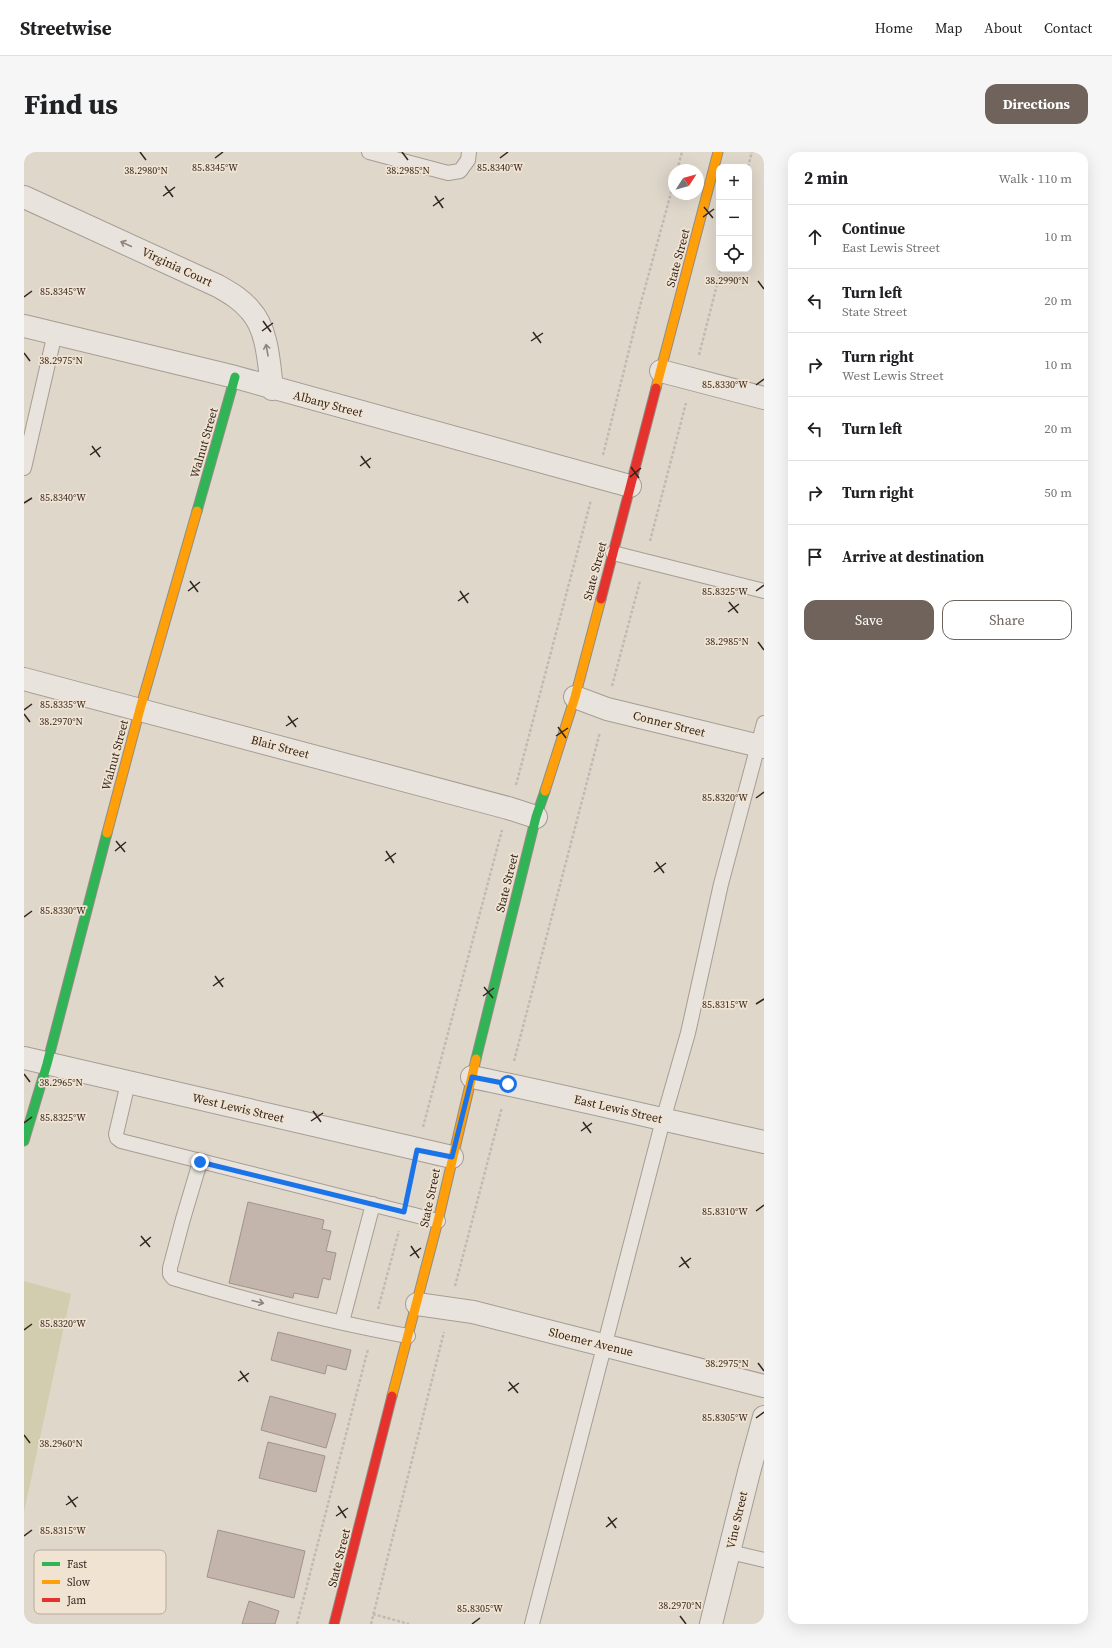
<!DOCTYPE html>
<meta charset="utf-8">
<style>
body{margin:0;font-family:"Source Serif 4",serif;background:#f6f6f6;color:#202124}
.controls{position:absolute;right:12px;top:12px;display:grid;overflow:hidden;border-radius:8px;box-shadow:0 4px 16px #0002}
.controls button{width:36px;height:36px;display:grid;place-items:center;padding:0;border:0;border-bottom:1px solid #e0e0e0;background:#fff;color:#202124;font:20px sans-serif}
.compass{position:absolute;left:644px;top:12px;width:36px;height:36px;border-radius:50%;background:#fff;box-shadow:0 4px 16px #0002;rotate:54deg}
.stop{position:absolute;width:12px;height:12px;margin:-9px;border:3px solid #1a73e8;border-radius:50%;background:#fff}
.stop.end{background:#1a73e8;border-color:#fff;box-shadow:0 1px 4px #0008}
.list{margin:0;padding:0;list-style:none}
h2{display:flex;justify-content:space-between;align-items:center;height:52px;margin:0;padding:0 16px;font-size:17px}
h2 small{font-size:13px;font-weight:400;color:#757577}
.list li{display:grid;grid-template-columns:26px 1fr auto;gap:12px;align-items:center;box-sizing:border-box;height:64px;padding:0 16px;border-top:1px solid #e0e0e0}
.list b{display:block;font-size:15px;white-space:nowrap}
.list p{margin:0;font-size:13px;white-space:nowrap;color:#757577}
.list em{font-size:13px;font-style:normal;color:#757577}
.actions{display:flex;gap:8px;padding:12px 16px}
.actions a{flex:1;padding:9px 0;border:1px solid #6f635b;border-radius:12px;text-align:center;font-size:14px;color:#6f635b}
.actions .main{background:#6f635b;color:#fff}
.icon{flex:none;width:22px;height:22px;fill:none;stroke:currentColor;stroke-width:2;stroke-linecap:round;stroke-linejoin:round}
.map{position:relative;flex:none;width:740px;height:1472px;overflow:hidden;border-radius:12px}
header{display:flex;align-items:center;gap:24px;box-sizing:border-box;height:56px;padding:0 20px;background:#fff;border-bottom:1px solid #e0e0e0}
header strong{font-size:19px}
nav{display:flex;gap:22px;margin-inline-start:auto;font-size:14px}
.intro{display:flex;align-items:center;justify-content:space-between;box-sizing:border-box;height:96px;padding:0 24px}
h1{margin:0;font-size:28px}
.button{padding:10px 18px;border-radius:12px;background:#6f635b;color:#fff;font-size:14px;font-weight:700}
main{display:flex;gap:24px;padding:0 24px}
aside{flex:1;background:#fff;border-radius:12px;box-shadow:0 4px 16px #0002}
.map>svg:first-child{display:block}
.green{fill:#d1cdae}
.building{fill:#c3b5ac;stroke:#9f938b}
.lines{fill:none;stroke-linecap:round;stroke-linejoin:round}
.lane-casing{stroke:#a59d94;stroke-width:16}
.street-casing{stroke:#a59d94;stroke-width:24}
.fast-casing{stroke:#948c84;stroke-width:11}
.slow-casing{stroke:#948c84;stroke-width:11}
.jam-casing{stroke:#948c84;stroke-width:11}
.path{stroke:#c1bab3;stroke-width:2.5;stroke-dasharray:3 2;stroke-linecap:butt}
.lane{stroke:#e8e3dc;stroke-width:14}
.street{stroke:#e8e3dc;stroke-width:22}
.fast{stroke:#30b455;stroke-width:9}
.slow{stroke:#ff9f0a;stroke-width:9}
.jam{stroke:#e5322d;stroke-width:9}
.oneway{stroke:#8d847d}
.route{stroke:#1a73e8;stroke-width:5}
.ticks{fill:none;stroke:#32251e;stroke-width:1.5}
.labels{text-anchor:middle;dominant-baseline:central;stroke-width:3.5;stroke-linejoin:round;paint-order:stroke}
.street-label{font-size:12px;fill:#32251e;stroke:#f1e3d1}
.key{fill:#f1e3d1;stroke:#b8aa9b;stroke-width:1}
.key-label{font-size:11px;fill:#32251e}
.ticks-label{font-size:10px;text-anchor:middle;fill:#32251e;stroke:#f1e3d1;stroke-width:3.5;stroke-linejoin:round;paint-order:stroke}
</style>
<header>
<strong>Streetwise</strong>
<nav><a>Home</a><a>Map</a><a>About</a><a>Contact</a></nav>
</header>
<div class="intro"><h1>Find us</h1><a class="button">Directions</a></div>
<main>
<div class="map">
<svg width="740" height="1472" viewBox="0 0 740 1472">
<rect width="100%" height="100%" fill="#e0d7cb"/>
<path class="green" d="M0,1129l47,13 -47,218z"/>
<path class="building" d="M224,1050l76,18 -2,9 9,2 -5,20 10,2 -6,27 -7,-2 -5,20 -24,-5 -1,5 -64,-15z
M254,1180l73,18 -5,20 -19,-5 -2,9 -54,-14z
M246,1244l66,18 -10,34 -65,-18z
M244,1290l57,14 -9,36 -57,-14z
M194,1378l87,21 -11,47 -87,-21z
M225,1449l30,10 -4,13h-33z"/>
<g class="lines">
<g class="lane-casing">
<path id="lane" d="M345,0l79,21 12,-2 8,-11 1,-8
M0,316l31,-135
M589,401l151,38
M104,931l-12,51 1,4 4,3 317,80
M176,1010l-17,57 -13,49v6l3,4c77,23 156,44 235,58
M318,1170l31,-118
M706,1400l34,8
M508,1472l131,-504 25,-87 33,-149 43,-161"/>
</g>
<g class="street-casing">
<path id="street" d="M0,45l194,89c12,7 23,13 32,24 18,19 19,54 22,79
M0,174l211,51 395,109
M637,219l103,27
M0,527l484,129 28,9
M551,545l32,12 157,38
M0,906l428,99
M448,925c98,20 195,44 292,65
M393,1152l56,8 291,74
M687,1472l38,-152 15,-55"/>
</g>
<g class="fast-casing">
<path id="fast" d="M173,359l38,-134
M452,907l60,-242 9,-26
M0,989l23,-77 60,-231"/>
</g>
<g class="slow-casing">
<path id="slow" d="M632,236l62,-236
M521,639l30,-94 26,-98
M83,681l33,-124 57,-198
M368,1244l46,-175 38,-162"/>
</g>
<g class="jam-casing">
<path id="jam" d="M577,447l55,-211
M310,1472l58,-228"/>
</g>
<path class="path" d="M724,15l4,-15
M653,18l5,-18
M675,203l22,-86
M579,303l37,-149 34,-124
M626,389l36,-138
M588,534l28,-105
M492,633l75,-285
M490,909l86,-329
M399,975l79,-297
M385,1041l4,-20
M431,1134l47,-179
M354,1157l21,-78
M349,1462l36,10
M273,1472l71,-275
M347,1472l73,-292"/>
<use href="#lane" class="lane"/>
<use href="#street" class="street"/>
<use href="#fast" class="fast"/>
<use href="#slow" class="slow"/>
<use href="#jam" class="jam"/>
</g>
<defs><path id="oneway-shaft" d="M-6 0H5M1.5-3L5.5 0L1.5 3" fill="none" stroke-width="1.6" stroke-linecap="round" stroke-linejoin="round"/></defs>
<g class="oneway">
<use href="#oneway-shaft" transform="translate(102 92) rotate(-155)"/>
<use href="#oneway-shaft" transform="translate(243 198) rotate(-100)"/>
<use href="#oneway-shaft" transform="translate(234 1150) rotate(14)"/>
</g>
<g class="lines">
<path class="route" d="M176,1010l204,50 13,-62 35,7 20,-80 36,7"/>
</g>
<path class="ticks" d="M116,0l6,8M378,0l6,8M191,6l8,-6M476,6l8,-6M141,34l8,11M139,44l12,-9M411,44l8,12M409,54l11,-8M680,55l9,11M679,65l11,-8M734,129l6,8M0,145l8,-6M239,169l8,11M238,179l11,-8M509,180l8,11M507,189l12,-8M0,201l6,8M732,233l8,-6M68,294l8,11M66,303l11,-8M337,304l9,12M336,314l11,-8M607,315l8,11M606,325l11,-9M0,351l8,-5M166,429l8,11M164,439l12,-9M436,439l8,12M732,439l8,-6M434,449l11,-8M705,450l9,11M704,460l11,-8M734,490l6,8M0,558l8,-6M0,562l6,8M264,564l8,11M262,574l12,-8M534,575l8,11M532,584l12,-8M732,646l8,-6M92,689l9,11M91,699l11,-9M362,699l8,12M361,709l11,-8M632,710l8,11M630,720l12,-9M0,765l8,-6M191,824l8,11M189,834l11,-8M460,835l9,11M459,844l11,-8M732,852l8,-5M0,922l6,8M289,959l8,11M287,969l12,-8M559,970l8,11M0,971l8,-6M557,979l11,-8M732,1059l8,-6M117,1084l9,11M116,1094l11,-9M387,1094l8,12M386,1104l11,-8M657,1105l8,11M655,1115l12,-9M0,1178l8,-6M734,1211l6,8M216,1219l8,11M214,1229l11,-8M485,1230l9,11M484,1239l11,-8M732,1266l8,-6M0,1283l6,8M44,1344l8,11M42,1353l12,-8M314,1354l8,12M312,1364l12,-8M584,1365l8,11M582,1375l11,-9M0,1384l8,-6M656,1464l6,8M448,1472l8,-6"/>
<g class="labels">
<g class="street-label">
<text transform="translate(654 106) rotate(-75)">State Street</text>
<text transform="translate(153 115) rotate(25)">Virginia Court</text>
<text transform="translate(304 252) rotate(15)">Albany Street</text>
<text transform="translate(180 291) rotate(-74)">Walnut Street</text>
<text transform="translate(571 419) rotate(-75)">State Street</text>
<text transform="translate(645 572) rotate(14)">Conner Street</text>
<text transform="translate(256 595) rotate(15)">Blair Street</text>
<text transform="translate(91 603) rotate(-75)">Walnut Street</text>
<text transform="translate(483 731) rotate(-76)">State Street</text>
<text transform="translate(214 956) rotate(13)">West Lewis Street</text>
<text transform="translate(594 957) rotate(13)">East Lewis Street</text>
<text transform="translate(406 1046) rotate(-78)">State Street</text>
<text transform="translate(567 1190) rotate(14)">Sloemer Avenue</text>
<text transform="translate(713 1368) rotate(-77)">Vine Street</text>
<text transform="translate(315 1406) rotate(-76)">State Street</text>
</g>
</g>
<rect x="10" y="1398" width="132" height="64" rx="6" class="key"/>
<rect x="18" y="1410" width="18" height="4" fill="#30b455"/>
<rect x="18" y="1428" width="18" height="4" fill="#ff9f0a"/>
<rect x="18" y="1446" width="18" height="4" fill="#e5322d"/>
<g class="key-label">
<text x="43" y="1416">Fast</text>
<text x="43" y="1434">Slow</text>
<text x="43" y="1452">Jam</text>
</g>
<g class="ticks-label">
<text x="191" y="19">85.8345°W</text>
<text x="476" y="19">85.8340°W</text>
<text x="122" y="22">38.2980°N</text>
<text x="384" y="22">38.2985°N</text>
<text x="703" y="132">38.2990°N</text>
<text x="39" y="143">85.8345°W</text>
<text x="37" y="212">38.2975°N</text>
<text x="701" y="236">85.8330°W</text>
<text x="39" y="349">85.8340°W</text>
<text x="701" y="443">85.8325°W</text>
<text x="703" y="493">38.2985°N</text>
<text x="39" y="556">85.8335°W</text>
<text x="37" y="573">38.2970°N</text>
<text x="701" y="649">85.8320°W</text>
<text x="39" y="762">85.8330°W</text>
<text x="701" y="856">85.8315°W</text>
<text x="37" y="934">38.2965°N</text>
<text x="39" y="969">85.8325°W</text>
<text x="701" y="1063">85.8310°W</text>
<text x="39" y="1175">85.8320°W</text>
<text x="703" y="1215">38.2975°N</text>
<text x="701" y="1269">85.8305°W</text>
<text x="37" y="1295">38.2960°N</text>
<text x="39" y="1382">85.8315°W</text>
<text x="656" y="1457">38.2970°N</text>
<text x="456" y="1460">85.8305°W</text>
</g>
</svg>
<div class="controls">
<button>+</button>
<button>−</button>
<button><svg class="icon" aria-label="locate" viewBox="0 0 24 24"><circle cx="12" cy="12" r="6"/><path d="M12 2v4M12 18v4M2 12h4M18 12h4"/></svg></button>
</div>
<svg class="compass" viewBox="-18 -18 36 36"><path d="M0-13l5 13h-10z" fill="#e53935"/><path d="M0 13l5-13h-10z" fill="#757577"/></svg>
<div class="stop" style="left:484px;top:932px"></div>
<div class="stop end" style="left:176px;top:1010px"></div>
</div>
<aside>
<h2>2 min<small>Walk · 110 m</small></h2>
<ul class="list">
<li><svg class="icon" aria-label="ahead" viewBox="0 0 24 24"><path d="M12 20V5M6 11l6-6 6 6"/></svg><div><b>Continue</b><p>East Lewis Street</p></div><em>10 m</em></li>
<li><svg class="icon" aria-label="left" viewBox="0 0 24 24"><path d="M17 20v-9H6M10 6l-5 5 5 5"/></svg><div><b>Turn left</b><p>State Street</p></div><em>20 m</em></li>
<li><svg class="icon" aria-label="right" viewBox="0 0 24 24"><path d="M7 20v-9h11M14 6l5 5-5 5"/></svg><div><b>Turn right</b><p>West Lewis Street</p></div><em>10 m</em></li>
<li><svg class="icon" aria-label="left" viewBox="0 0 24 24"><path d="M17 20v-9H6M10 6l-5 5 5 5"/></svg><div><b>Turn left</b></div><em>20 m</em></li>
<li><svg class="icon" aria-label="right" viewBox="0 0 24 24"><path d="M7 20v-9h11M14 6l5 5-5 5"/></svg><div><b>Turn right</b></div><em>50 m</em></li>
<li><svg class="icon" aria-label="arrive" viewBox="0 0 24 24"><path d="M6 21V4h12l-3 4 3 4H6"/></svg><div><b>Arrive at destination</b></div></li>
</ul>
<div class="actions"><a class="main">Save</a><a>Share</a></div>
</aside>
</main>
